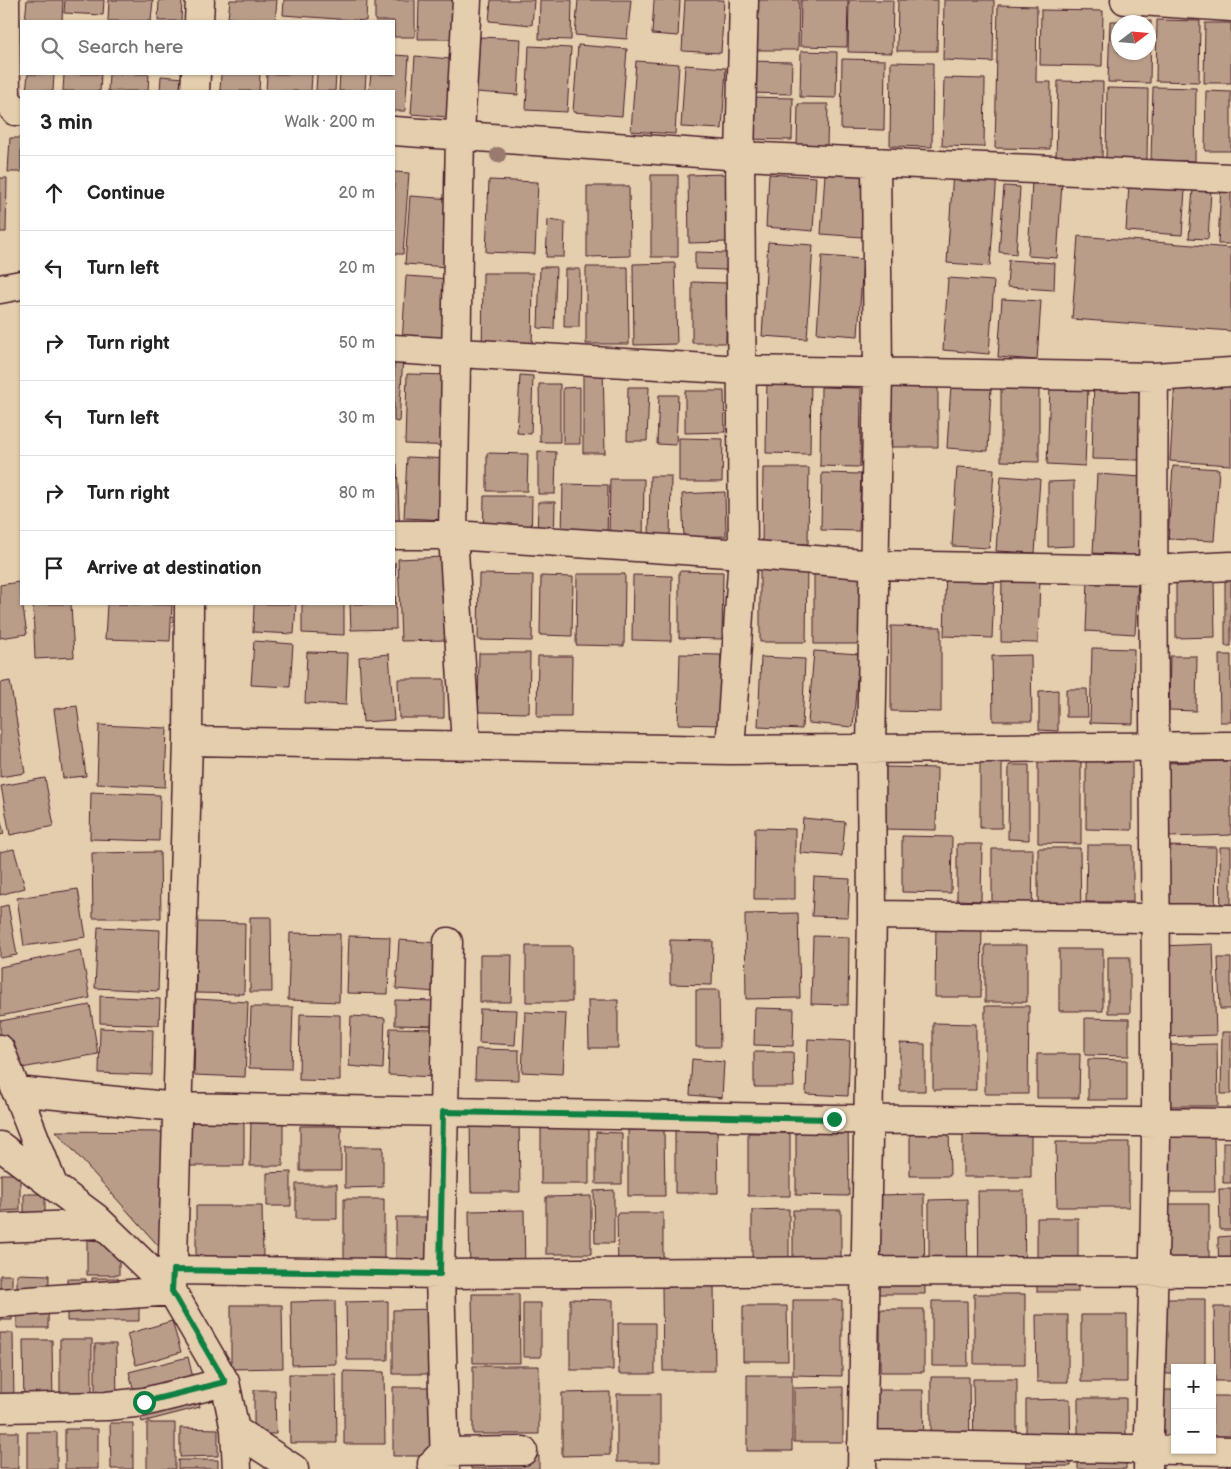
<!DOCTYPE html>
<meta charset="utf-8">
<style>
body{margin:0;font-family:"Balsamiq Sans",sans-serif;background:#f2f2f2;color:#222}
.controls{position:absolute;right:15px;bottom:15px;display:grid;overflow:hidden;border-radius:0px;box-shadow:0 1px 4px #0004}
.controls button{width:45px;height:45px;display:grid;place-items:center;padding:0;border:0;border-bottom:1px solid #e0e0e0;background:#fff;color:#222;font:25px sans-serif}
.compass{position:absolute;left:1111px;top:15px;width:45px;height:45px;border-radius:50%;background:#fff;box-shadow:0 1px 4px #0004;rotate:74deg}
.stop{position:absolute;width:15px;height:15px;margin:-11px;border:4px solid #0b8043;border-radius:50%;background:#fff}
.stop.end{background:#0b8043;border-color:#fff;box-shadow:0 1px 5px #0008}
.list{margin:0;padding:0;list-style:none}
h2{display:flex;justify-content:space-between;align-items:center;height:65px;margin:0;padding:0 20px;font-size:21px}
h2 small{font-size:16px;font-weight:400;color:#767676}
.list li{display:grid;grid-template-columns:32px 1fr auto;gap:15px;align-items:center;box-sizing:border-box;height:75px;padding:0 20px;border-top:1px solid #e0e0e0}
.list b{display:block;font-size:19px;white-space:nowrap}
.list em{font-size:16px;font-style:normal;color:#767676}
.icon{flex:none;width:28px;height:28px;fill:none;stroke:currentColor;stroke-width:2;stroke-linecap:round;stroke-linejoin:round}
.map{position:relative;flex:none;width:1231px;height:1469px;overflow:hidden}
.search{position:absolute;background:#fff;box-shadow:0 1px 4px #0004;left:20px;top:20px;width:375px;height:55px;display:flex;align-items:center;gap:12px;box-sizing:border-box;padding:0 18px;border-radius:0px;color:#767676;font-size:19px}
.panel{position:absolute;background:#fff;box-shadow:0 1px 4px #0004;left:20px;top:90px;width:375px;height:515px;border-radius:0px}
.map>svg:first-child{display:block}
.building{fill:#b99d89;stroke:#4a1f2b;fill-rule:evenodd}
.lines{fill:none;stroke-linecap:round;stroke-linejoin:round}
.street-casing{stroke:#4a1f2b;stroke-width:31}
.street{stroke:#e4cead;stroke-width:28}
.tree{fill:#9a7a6e}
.route{stroke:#0b8043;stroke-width:6}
</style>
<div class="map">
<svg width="1231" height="1469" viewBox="0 0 1231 1469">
<rect width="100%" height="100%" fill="#e4cead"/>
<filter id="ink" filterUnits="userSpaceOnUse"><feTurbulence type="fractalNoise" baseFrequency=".02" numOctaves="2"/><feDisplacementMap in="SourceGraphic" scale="10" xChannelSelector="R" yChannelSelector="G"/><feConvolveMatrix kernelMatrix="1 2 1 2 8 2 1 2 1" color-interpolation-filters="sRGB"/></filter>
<g filter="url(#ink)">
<path class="building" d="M27,0h36l-1,21h-37z
M65,0h39l-1,15 -39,-2z
M109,0h44l-2,21h-43z
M159,0h23l-1,21h-23z
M230,0h47l-2,21 -47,-3z
M284,0h83l-1,21 -83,-6z
M375,0h40v37h-21v-16h-19z
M419,0h48v39h-49z
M491,0h43l-2,25 -43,-4z
M540,0h32l-1,40 -32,-1z
M578,0h53l-4,39 -52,-4z
M654,0h26l-2,36 -26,-2z
M685,0h39l-3,53 -39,-2z
M757,0h42l-1,50h-42z
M801,0h47l-1,47 -47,-1z
M849,0h44l-1,53 -44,-1z
M898,0h40l-1,51h-40z
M944,0h50l-1,62 -50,-2z
M998,5l39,1 -1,76h15l-1,67 -55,-1z
M1041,10l62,1 -1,55 -62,-1z
M1157,20l43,1 -1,61 -43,-1z
M1110,21h41l-1,62 -42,-1zM1118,22h30v30h-30z
M1205,23h26v60h-27z
M480,37l41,2 -3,56 -42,-3z
M578,45l49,4 -5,67 -49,-4z
M529,46l42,2 -4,64 -41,-2z
M801,51l36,1 -1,46 -36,-1z
M394,55l15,1 -4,55h-11v-20h-25l2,-17h23z
M415,56l48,4 -4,58 -48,-4z
M842,59l43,1 -1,70 -43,-1z
M636,61l43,3 -4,70 -44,-3z
M748,61l44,1 -1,32 -44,-1z
M891,62l42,1 -1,84 -42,-1z
M685,65l41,3 -4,61 -41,-2z
M28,74h26l-1,17h-27z
M64,74h37l-1,17h-37z
M109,74h40l-1,17h-40z
M221,74h39l-1,17h-39z
M267,74h45l-1,17h-45z
M317,74h19l-1,17h-19z
M340,74h26l-1,17h-26z
M161,76l34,3 -1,12h-34z
M944,78l41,1 -1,68 -42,-1z
M1058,81l45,1 -1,78 -46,-1z
M1153,87l43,1 -1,73 -44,-1z
M1107,88l41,1 -1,71 -41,-1z
M1206,91l25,1v59h-26z
M745,97l48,1 -1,42 -48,-1z
M798,104h30l-1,43 -30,-1z
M10,138h11v34h-13z
M1130,170l56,4 -4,61 -56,-4z
M953,171l44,4 -7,91 -43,-3z
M394,172l15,1 -6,81h-9z
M727,174l1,68 -39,1 -1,-68z
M769,174l47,3 -3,54 -47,-4z
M825,174l41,2 -4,61 -41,-3z
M651,175h27v82h-27z
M0,178h7l-1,54h-6z
M489,180l49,2 -3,72 -49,-2z
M1032,181l30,2 -5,75 -29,-2z
M1221,185h10v59h-13z
M587,186h42l1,70 -43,1z
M1004,186l16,1 -4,67 -17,-2z
M1193,189l18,2 -3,48 -19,-1z
M410,196l42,3 -5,68 -42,-3z
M548,220l17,2 -1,35h-18z
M1078,236l153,12v83l-159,-12z
M768,242l45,3 -6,94 -45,-3z
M695,252l33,1 -1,17 -32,-1z
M822,256l41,3 -5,77 -41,-3z
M1009,260l46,3 -1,27 -47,-3z
M675,263l2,81 -43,1 -1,-81z
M540,267h16l-2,62 -16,-1z
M586,267h42l1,77h-43z
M565,269h15l-1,58h-15z
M483,273h50l-1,85 -50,-1z
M406,276l45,3 -5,69 -44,-4z
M948,278l46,3 -5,73 -46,-4z
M692,282l35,1 -1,60h-34z
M1002,299l39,2 -4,59 -39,-3z
M394,356h9l-4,66 -5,-1z
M583,367h20l2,86h-22z
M407,374l49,1 -3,71 -48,-2z
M767,374l44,1 -1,79 -44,-1z
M520,375l13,1 -2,58 -14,-1z
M892,376h46v71h-47z
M1094,378l48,1 -2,81 -48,-1z
M1175,380l56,4v81l-61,-4z
M1001,381h38v81l-38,-1z
M539,384h21v58h-20z
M951,384l40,3 -3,64 -41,-3z
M580,387v57h-17v-56z
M628,387h21l-2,54h-20z
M821,387l40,1 -1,79 -40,-1z
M1050,387l38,1 -3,78 -38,-2z
M685,391h39l1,41 -40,1z
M659,395h19l-2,50 -19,-1z
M679,438l44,1 -1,43h-43z
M538,451l18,1 -1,42h-17z
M487,453l41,1 -1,37h-40z
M407,457l43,2 -2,61 -44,-2z
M394,464h3l3,72h-6z
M1173,466l46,3 -5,72 -46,-2z
M957,467l37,2 -5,79 -37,-2z
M763,468h46l-1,76 -46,-1z
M822,473l39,1 -2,57 -38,-1z
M1097,474l45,3 -3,78 -46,-2z
M650,476h21l-1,66h-21z
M1001,476l39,3 -5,74 -39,-2z
M610,479h34l-1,60h-34z
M1074,481v65l-26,1v-65z
M563,484l45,1 -1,57 -45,-1z
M725,492l1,44 -42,1 -2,-43z
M484,496h48l-1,53h-48z
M538,502h17l-1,44 -17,-1z
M814,551l48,1v92h-48z
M444,557l2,83 -45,1 -3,-82z
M760,560l47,1 -1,81h-46z
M395,562l1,67 -45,1 -1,-26h44z
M946,567l49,2 -3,69 -48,-2z
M679,571l44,1 -1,67 -43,-1z
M479,574l54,1 -1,66 -54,-1z
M577,574h48l-1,72 -48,-1z
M633,575l39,1 -1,65 -39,-1z
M541,576l32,1 -1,59 -32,-1z
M1002,576l38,1 -2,66 -37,-1z
M1214,578l1,59 -39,1v-59z
M1088,579l50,2 -3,53 -49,-3z
M1225,580h6v66h-6z
M19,582l8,52 -27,4v-53z
M33,604h38l3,53 -39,2z
M107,604l65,1 -2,36 -65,-2z
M254,604h42l-2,30 -41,-2z
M302,604h42v31l-42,-2z
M891,626l50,1v85l-50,-1z
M254,641l39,3 -3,43 -39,-2z
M1092,648l42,1 -1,75 -43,-1z
M814,651l45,3 -6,73 -45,-4z
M307,652l41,1 -2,52 -41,-2z
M479,653h51l-1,60 -51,-1z
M389,654l5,66 -31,2 -4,-65z
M680,654l41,1 -1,70 -42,-1z
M1031,655l1,66h-39l-1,-65z
M1219,655h12v67h-11z
M538,656h34l-1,61h-34z
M1170,656h27l-1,55 -27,-1z
M761,657l44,2 -3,70 -44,-2z
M398,679h46v39h-45z
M10,681l15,92 -25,4v-94z
M1066,689h21l1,28h-22z
M1058,690v41l-19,-1v-39z
M77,706l9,70 -23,2 -9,-69z
M99,725l68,3 -2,59 -68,-3z
M1086,750h46v80l-46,-1z
M980,751h22v77h-22z
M1038,758l43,1v85l-43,-1z
M1231,761v74l-63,2 -3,-74z
M1009,765h20v75l-21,-1z
M883,767l54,1 -1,62 -54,-1z
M45,778l9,48 -44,9 -9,-49z
M91,792l69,3 -1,46 -69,-2z
M0,818l4,16 -4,1z
M803,818l42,4 -3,34 -42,-3z
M755,828l40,1v70h-41z
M902,836l50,1 -1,56 -49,-1z
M957,844h25l-1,57 -24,-1z
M1087,845h46v57h-47z
M1165,846l51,1 -1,72 -51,-1z
M1220,847h11v72l-10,1z
M1038,848h42l1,76h-43z
M14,849l11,39 -25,7v-43z
M992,849h41l-1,70h-40z
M160,852l1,66h-68l-1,-65z
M814,877l36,2 -2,38 -36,-1z
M78,889l8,48 -62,9 -7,-48z
M8,905l9,50 -17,3v-51z
M798,913l2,85 -54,1 -1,-85z
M250,917h21l1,75h-22z
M936,921h46l-1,76h-46z
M197,922l48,1 -1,71 -48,-1z
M98,927l62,3 -2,61 -63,-3z
M290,933l50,1 -1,68 -51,-2z
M349,936l41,1 -2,57 -41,-1z
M813,936l36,1 -1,68 -37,-1z
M399,940l40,3 -2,49 -41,-3z
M670,940l43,1 -1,44 -42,-1z
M1213,944l3,91 -54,2 -3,-91z
M985,945h42v57h-42z
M526,946h46v56h-46z
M1059,949h44v62h-44z
M81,950l9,48 -90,18v-49z
M480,955h32l-1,47h-31z
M1108,957h22v56h-22z
M1218,958h13v51h-11z
M696,990h23l1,57h-24z
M100,996l60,3 -1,26 -59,-2z
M196,999l52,3 -3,75 -51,-2z
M395,1000l42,1 -1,25 -41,-1z
M588,1000h30v48h-29z
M90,1005l8,49 -98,18v-51z
M985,1006h44l-1,88h-43z
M251,1007h42l-2,62 -42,-1z
M755,1008l39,1 -1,37 -39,-1z
M480,1009l37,1 -2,35 -36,-2z
M525,1012l41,2 -3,60 -41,-2z
M300,1014l40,1v66l-41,-1z
M351,1016l34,2 -2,51 -34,-3z
M1085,1018l44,1v37l-44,-1z
M933,1023l43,1v66h-43z
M100,1028l53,2 -1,45 -53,-2z
M390,1028l50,1 -2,48 -50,-2z
M1222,1032h9v62h-10z
M808,1039l42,2 -2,55 -42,-2z
M900,1043l25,1v47h-25z
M1217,1044l1,62h-48l-1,-61z
M476,1049l43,1v30l-44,-1z
M754,1052h39l1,35h-40z
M1037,1054h43l-1,44h-42z
M692,1059l32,3 -2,36 -32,-3z
M1088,1059l39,1v40h-39z
M190,1115h54v51h-54z
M519,1115l1,77h-49l-1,-76z
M251,1120h32v46h-33z
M796,1122h52l1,74 -53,-1z
M300,1126h41v45h-41z
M541,1127h48v57h-48z
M675,1128h42l1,65h-43z
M910,1129h39l1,47h-40z
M628,1130h36l1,66h-37z
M56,1131l108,1 -1,119z
M596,1132l26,1v51h-26z
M748,1133h42v63h-42z
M963,1134h68v43h-68z
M1169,1135h45l1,57h-46z
M1056,1142h73v65h-72z
M1223,1142h8v41h-8z
M345,1147h38v40l-38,1z
M291,1172v34h-24v-33z
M1,1174h19v36l-19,1z
M296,1184h41v35h-41z
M1219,1189h12v41h-11z
M614,1190v53h-19l-1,-52z
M978,1191h46l1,94h-46z
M24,1194h21v36h-21z
M924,1194l1,100h-46l-1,-99z
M591,1196v58h-45v-57z
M344,1199h40v62h-40z
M967,1199l1,79h-39v-78z
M1162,1204h47v66l-46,-1z
M196,1206h66l1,52 -67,1z
M789,1209v55h-37v-54z
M524,1210l1,67h-55l-1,-66z
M793,1210h48v57l-48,1z
M617,1213h46v58l-45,1z
M396,1217h42l1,53h-43z
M1037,1218h41v74h-41z
M1231,1236v42h-12l-1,-41z
M87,1240l15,1 17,15v19h-32z
M17,1274l32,1 -1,53h-31z
M0,1275h12v45h-12z
M92,1278h26v24l-26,-1z
M67,1279h19l1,27h52v15h-72z
M714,1286l1,85h-52l-1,-84z
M472,1294h47l1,69h-47z
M974,1294h51v70h-51z
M570,1299l43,1v70h-43z
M1160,1299h45v69h-30v6h-14z
M793,1300h49v76l-49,-1z
M335,1301l1,63 -44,1 -1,-63z
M388,1301v59h-41l-1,-58z
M932,1301h35l1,65h-36z
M523,1303h18v54h-18z
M231,1305h51l1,63 -52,1z
M743,1306h44l1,55h-45z
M1214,1307h17v74h-16z
M437,1309l1,65h-45v-64z
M880,1309h44v63h-44z
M1036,1315h32v67h-31z
M1081,1315h46v67h-46z
M172,1321l9,31 -45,13 -9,-31z
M618,1323h37v51h-36z
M0,1333h13l1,70h-14z
M60,1339h32v59l-32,1z
M23,1340h29l1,69 -29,-1z
M95,1344h21l1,56 -22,-1z
M188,1357l12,50 -58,15 -13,-50z
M473,1366h66v68h-66z
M344,1371l40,1 1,72h-41z
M289,1374h47l1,69h-47z
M747,1375h45v76h-45z
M931,1377h38l1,75h-39z
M973,1379h44v80h-43z
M393,1387h45v69h-45z
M843,1387v55h-49v-54z
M254,1390h21l1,44h-22z
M873,1390h50l1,66h-50z
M1159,1390h16v60l-16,4z
M610,1392v63l-48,1v-63z
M617,1394h43v68h-43z
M1212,1396h19v59h-19z
M1078,1398h48v71h-48z
M1070,1399l1,67 -45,1v-67z
M110,1423h23v46h-22z
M147,1423h28v46h-28z
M180,1428l38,1v27l-38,1z
M65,1429h33v40h-33z
M0,1432h18v37h-18z
M27,1432h30v37h-30z
M471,1456h68v13h-68z
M178,1460h40v9h-40z"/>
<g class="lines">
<g class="street-casing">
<path id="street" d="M5,0l1,98 9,13h6
M1125,0l106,7
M199,21l1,-21
M195,91l1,-17
M394,131l346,25 491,22
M0,289l21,-4
M394,349l347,21 413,7c-3,247 3,494 2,741 0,117 -5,234 -8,351
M1154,377l77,-5
M394,535h59l290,19 132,11 276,5 80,-4
M188,741l542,9 501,-4
M466,745l-13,-210 7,-401 7,-134
M730,750l13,-196 -3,-398 4,-156
M872,915l359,4
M0,1049l53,136
M16,1091l161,16 657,12 397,4
M0,1146l96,72 76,73 53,91 10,48 2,39
M0,1228l102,-4
M173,1270l267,4 425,-3 366,1
M0,1303l172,-12 16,-550 1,-137
M0,1408l107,-2 37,-4 81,-20
M235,1430l59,39
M862,1444l369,7
M432,1464l12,-12 79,-1
M445,1469l-5,-195 8,-332
M862,1469l10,-554 -1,-167 7,-376 -2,-210"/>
</g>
<use href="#street" class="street"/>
</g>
<circle class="tree" cx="498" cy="155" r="8"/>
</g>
<g class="lines" filter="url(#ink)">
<path class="route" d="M144,1402l81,-20 -53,-91 1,-21 267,4 3,-162 391,7"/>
</g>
</svg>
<div class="controls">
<button>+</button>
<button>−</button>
</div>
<svg class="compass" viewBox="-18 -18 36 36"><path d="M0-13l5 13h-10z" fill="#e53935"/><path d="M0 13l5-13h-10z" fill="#767676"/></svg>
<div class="stop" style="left:144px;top:1402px"></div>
<div class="stop end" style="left:834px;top:1119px"></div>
<div class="search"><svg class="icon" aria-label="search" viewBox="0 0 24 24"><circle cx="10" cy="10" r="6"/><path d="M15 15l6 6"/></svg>Search here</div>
<section class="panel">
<h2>3 min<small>Walk · 200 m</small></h2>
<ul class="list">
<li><svg class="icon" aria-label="ahead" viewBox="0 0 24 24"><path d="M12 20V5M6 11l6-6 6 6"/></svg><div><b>Continue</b></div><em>20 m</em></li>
<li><svg class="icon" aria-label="left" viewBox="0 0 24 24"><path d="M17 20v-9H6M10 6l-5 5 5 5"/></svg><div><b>Turn left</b></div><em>20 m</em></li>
<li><svg class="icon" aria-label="right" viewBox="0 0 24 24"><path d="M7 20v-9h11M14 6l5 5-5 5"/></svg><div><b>Turn right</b></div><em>50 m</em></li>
<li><svg class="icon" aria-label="left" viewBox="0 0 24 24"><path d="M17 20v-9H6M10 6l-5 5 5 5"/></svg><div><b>Turn left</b></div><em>30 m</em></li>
<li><svg class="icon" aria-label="right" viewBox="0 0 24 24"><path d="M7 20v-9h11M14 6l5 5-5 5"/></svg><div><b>Turn right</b></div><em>80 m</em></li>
<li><svg class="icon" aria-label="arrive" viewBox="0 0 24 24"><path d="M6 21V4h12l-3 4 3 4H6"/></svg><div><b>Arrive at destination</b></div></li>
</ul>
</section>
</div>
